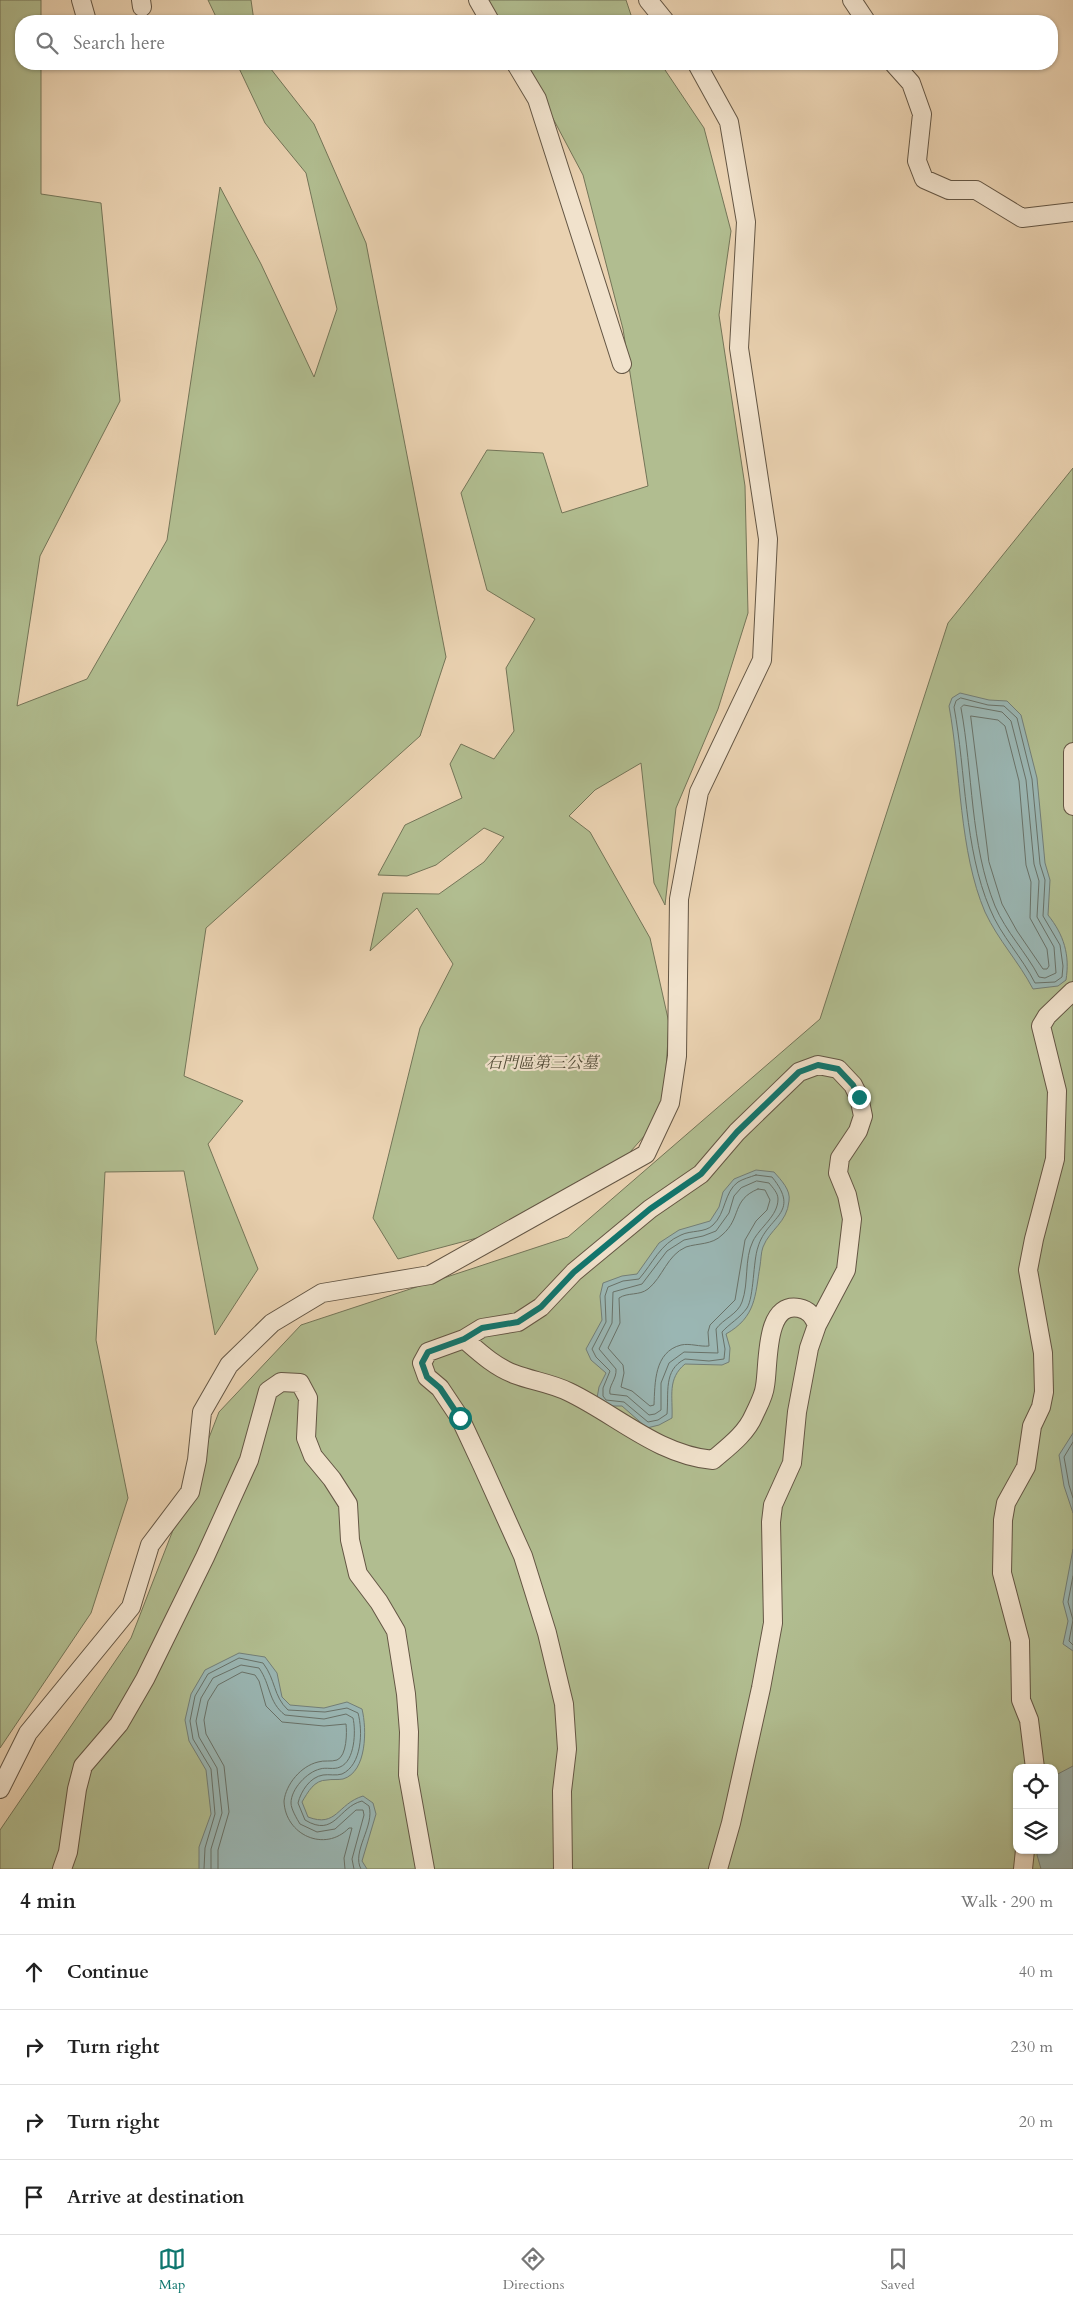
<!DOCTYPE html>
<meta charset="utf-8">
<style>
body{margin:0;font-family:Cardo,"Noto Serif TC",serif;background:#f6f6f6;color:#222}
.controls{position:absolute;right:15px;bottom:15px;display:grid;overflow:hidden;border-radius:10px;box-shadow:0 1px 4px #0004}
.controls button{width:45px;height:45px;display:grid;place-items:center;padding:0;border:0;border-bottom:1px solid #e0e0e0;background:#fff;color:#222;font:25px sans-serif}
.stop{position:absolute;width:15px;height:15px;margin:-11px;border:4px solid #0f766e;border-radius:50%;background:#fff}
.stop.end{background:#0f766e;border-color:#fff;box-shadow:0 1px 5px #0008}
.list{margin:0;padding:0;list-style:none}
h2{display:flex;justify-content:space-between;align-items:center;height:65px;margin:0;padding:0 20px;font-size:21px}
h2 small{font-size:16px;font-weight:400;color:#767676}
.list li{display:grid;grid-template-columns:32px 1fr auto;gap:15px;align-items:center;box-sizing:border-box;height:75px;padding:0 20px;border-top:1px solid #e0e0e0}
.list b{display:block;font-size:19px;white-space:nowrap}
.list em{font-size:16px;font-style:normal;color:#767676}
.icon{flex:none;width:28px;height:28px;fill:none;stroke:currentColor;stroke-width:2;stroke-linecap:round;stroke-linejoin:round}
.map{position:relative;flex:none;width:1073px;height:1869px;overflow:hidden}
.search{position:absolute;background:#fff;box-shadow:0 1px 4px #0004;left:15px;right:15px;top:15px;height:55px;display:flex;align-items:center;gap:12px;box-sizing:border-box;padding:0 18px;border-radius:20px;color:#767676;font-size:19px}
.sheet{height:365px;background:#fff}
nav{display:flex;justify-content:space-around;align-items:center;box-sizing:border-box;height:70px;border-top:1px solid #e0e0e0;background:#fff;font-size:14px;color:#767676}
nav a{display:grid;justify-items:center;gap:2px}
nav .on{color:#0f766e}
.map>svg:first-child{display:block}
.green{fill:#b1bd90;stroke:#747558;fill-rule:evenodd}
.water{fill:#9ab6b3;stroke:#737f78}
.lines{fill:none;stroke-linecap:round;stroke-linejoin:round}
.shore{stroke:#697269;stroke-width:1}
.minor-casing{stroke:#645644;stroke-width:20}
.minor{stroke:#f1e2cc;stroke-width:18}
.route{stroke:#0f766e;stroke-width:6}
.labels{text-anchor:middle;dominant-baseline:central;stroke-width:4.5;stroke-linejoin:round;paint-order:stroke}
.park-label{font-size:16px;font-style:italic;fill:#504a36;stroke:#f1e2cc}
</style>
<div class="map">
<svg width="1073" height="1869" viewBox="0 0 1073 1869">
<rect width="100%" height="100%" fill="#ead2b1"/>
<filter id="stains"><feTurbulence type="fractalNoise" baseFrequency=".004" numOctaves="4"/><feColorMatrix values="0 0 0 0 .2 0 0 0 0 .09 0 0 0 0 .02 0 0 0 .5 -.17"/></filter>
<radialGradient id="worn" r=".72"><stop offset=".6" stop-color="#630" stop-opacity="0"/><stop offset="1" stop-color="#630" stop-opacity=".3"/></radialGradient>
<path class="green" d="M0,0h41v21h-20v43h20v130l60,9 19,198 -80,155 -23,150 70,-27 80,-139 53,-353 41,77 53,113 23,-68 -31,-136 -41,-50 -28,-59h30l47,60 52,119 80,414 -26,79 -214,192 -22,148 59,25 -35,43 50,125 -43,66 -31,-164 -79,1 -9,168 32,158 -37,115 -91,135z
M208,0h43l3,21h-36z
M472,0h154l7,21h-146z
M518,64h143l43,64 27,103 -12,84 26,171 3,127 -30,96 -42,99 -11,97 -11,-22 -13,-120 -46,27 -26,26 21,16 60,106 19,85 -5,78 -18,33 -23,26 -131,74 -94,25 -25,-41 47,-190 33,-64 -36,-56 -47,43 13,-58 56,1 45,-32 20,-25 -20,-9 -48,37 -29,11 -29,-1 27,-50 57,-27 -12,-34 11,-20 33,15 20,-28 -8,-63 29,-49 -48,-29 -26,-97 26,-43 56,3 19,60 86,-27 -25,-157 -40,-154 -43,-81z
M1073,468v1401h-1073v-39l131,-192 88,-226 82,-87 267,-88 252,-218 128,-396zM1017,1768h37v82h-37z"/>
<path class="water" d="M960,693l29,7 18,1 14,14 16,63 8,85 5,17 -2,35c16,20 22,40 18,65l-8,6 -25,3c-14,-27 -35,-49 -48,-77 -26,-61 -24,-141 -36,-206l3,-8z
M756,1170l18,2c7,8 17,18 15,29 -2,22 -19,28 -26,46 -2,5 -2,13 -3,19 -5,30 -4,51 -34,68l4,14 -1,14 -7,3 -37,-1c-18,15 -12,32 -13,54l-13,7 -12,3 -25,-22h-18l-7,-8 2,-11 7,-14 -15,-13 -5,-11 16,-29 -2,-24 3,-13 19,-7 15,-2 22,-31 20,-13 31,-9 9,-14 4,-15 11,-13z
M1073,1433v80l-9,-27 -5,-31z
M1073,1549v102l-10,-7 5,-23 -5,-19z
M239,1653l26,4 12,16 5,24 8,8 34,3 23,-6 15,7c5,20 5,63 -19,70 -5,1 -11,0 -16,1 -13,0 -19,12 -25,22l6,15c29,11 29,-13 55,-21l10,7 3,11 -14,47 5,8h-168v-22l12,-33 -5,-44 -17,-29 -4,-21 6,-26 14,-24z
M1073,1766v103h-32l-4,-14 1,-5h16v-74z"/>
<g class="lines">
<path class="shore" d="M961,698l27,7 16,1 13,12 15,61 8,85 5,16 -2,36 17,29 3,21 -1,11 -7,5 -20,1c-13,-26 -34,-47 -45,-74 -26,-61 -24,-137 -36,-202l2,-6z
M964,705l38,7 9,9 15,59 8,84 5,17 -2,36 17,30 2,26 -11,5 -6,-1c-13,-25 -33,-45 -44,-71 -25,-62 -22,-133 -34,-198z
M971,716l27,4 7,6 14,55 7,84 5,17 -1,36 17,31 2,17 -2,3h-4l-26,-38 -15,-27 -13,-42z
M756,1175l16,2c30,37 -5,39 -14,70 -5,14 -4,50 -11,61 -7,10 -18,16 -25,24l3,17 -1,10 -15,2 -24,-2c-22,11 -16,34 -18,55l-9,6 -10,2 -24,-20 -18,-2 -3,-4v-8l7,-17 -14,-14 -4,-8 14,-27 -1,-26 3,-9 15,-6 16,-2c14,-16 21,-35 42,-44 10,-5 24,-2 32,-10 13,-12 11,-33 25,-43 5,-3 12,-5 18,-7z
M757,1181l12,2c4,5 9,10 9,16 0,17 -18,28 -25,42 -9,18 -4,42 -11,61 -4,12 -19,17 -26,27l2,24 -34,-1 -15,11 -8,20v27l-6,4 -6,1 -22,-19 -17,-2c-2,-8 7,-15 6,-25l-17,-20 13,-26 1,-31 29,-8 25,-33 17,-11 19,-4 13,-5 13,-18 5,-17 7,-8z
M758,1189l7,1 5,10 -3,10 -11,11 -11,19 -10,60 -25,25 -2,7 1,14c-9,1 -19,-3 -28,-1 -27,7 -26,38 -27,60l-4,1 -18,-15 -11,-4 3,-14 -1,-8 -15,-17 12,-25 -1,-25c9,-6 20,-2 29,-9 15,-12 19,-34 38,-42 12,-4 26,-2 36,-12 20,-17 9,-35 36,-46z
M1073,1442l-9,15 5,28 4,13
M1073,1576l-5,26 5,18 -4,21 4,4
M204,1869l1,-21 10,-34 -4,-45 -18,-30 -3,-18 5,-25 13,-22 31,-16 24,5c13,17 10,33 25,47l37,2 22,-4 11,5c5,18 4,52 -16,61 -6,2 -13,0 -19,1 -13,2 -22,16 -25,28l7,17c30,18 33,-13 57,-19l7,5c6,20 -18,46 -8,63
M211,1869v-20l11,-36 -5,-45 -18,-31 -3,-16 5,-23 12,-20 28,-13 18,3c12,17 9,34 26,47l39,4 22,-5 7,4c3,13 2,43 -13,49 -6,3 -14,0 -20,2 -13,3 -29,20 -29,34 0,6 6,16 9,21l17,8 18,-3 21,-19h7l1,5 -12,44 2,10
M218,1869v-19l11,-38 -5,-46 -18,-32 -2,-14 4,-19 10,-16 24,-13 13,3 4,6 7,25 16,16 42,4 22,-2c1,8 1,32 -9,36 -6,2 -13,0 -19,2 -17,4 -32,22 -34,39 1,34 41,52 65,27h3l-8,30 1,11"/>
<g class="minor-casing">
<path id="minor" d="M81,0l6,21
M141,0l1,7
M478,0l12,21
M648,0l17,21
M852,0l14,21
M516,64l21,35 85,265
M894,64l17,19 11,31 -5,47 7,18 25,11h27l46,28 51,-6
M1073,752v54
M464,1339c15,13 31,28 50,35 18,7 37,9 55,18 48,23 89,63 144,68 15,-13 33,-26 41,-45 4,-9 10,-19 11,-29 4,-21 -1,-85 34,-78 10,2 14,8 18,17
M1035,1768l-6,-48 -8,-20 -1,-59 -18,-68 1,-53 3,-17 20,-36 6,-41 9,-19 3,-15 -1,-39 -15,-83 6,-31 21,-80 2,-68 -16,-65 6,-10 26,-25
M0,1789l28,-56 103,-126 19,-62 40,-53 7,-32 5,-48 27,-47 43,-42 50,-30 108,-18 216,-121 24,-51 7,-47 2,-157 20,-107 63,-132 6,-121 -29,-191 7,-126 -17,-100 -32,-58
M62,1869l6,-17 9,-63 6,-23 36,-42 26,-45 60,-122 44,-97 19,-69 13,-9 19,1 8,15 -2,40 7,18 19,23 16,25 2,36 8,34 21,28 17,29 10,63 3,38 -1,43 17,94
M563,1869l-1,-78 5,-42 -3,-45 -17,-71 -24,-77 -41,-91 -22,-47 -20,-30 -13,-11 -5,-14 6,-11 36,-13 18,-11 36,-6 23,-15 33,-35 76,-63 51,-35 36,-42 62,-60 19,-7 20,4 15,16 6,12 4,19 -5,15 -18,27 -2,15 9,22 5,24 -6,51 -29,55 -8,23 -12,64 -5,51 -19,42 -2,17 2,101 -12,65 -30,135 -13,46
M1023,1869l2,-19"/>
</g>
<use href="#minor" class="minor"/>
</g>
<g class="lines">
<path class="route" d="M460,1418l-20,-30 -13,-11 -5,-14 6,-11 36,-13 18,-11 36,-6 23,-15 33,-35 76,-63 51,-35 36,-42 62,-60 19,-7 20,4 15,16 6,12"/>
</g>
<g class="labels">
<g class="park-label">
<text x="542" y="1063">石門區第三公墓</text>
</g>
</g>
<rect width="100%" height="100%" filter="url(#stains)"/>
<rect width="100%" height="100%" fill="url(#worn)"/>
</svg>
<div class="controls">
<button><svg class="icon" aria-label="locate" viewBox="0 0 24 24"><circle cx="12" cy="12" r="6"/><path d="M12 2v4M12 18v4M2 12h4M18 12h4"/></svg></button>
<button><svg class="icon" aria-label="layers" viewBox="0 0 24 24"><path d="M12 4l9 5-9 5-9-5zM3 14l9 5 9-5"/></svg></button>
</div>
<div class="stop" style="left:460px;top:1418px"></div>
<div class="stop end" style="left:859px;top:1097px"></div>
<div class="search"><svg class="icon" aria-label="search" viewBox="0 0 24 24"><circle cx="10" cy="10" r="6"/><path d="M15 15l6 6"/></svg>Search here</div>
</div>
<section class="sheet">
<h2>4 min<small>Walk · 290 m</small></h2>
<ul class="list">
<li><svg class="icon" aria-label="ahead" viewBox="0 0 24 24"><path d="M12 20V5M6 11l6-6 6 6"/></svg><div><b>Continue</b></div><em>40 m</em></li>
<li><svg class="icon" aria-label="right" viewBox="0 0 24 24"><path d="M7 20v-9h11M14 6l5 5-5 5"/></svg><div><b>Turn right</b></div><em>230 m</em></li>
<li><svg class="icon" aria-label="right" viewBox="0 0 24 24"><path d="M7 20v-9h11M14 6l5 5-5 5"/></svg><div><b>Turn right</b></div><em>20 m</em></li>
<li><svg class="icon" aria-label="arrive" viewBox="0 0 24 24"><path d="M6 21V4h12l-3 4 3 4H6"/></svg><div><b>Arrive at destination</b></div></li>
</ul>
</section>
<nav>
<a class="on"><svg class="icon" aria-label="map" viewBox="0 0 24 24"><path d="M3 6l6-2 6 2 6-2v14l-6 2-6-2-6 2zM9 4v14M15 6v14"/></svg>Map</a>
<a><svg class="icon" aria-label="directions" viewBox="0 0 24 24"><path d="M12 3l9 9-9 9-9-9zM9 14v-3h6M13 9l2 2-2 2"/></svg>Directions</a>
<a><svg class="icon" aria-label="saved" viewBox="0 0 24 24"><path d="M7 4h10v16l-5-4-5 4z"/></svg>Saved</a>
</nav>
